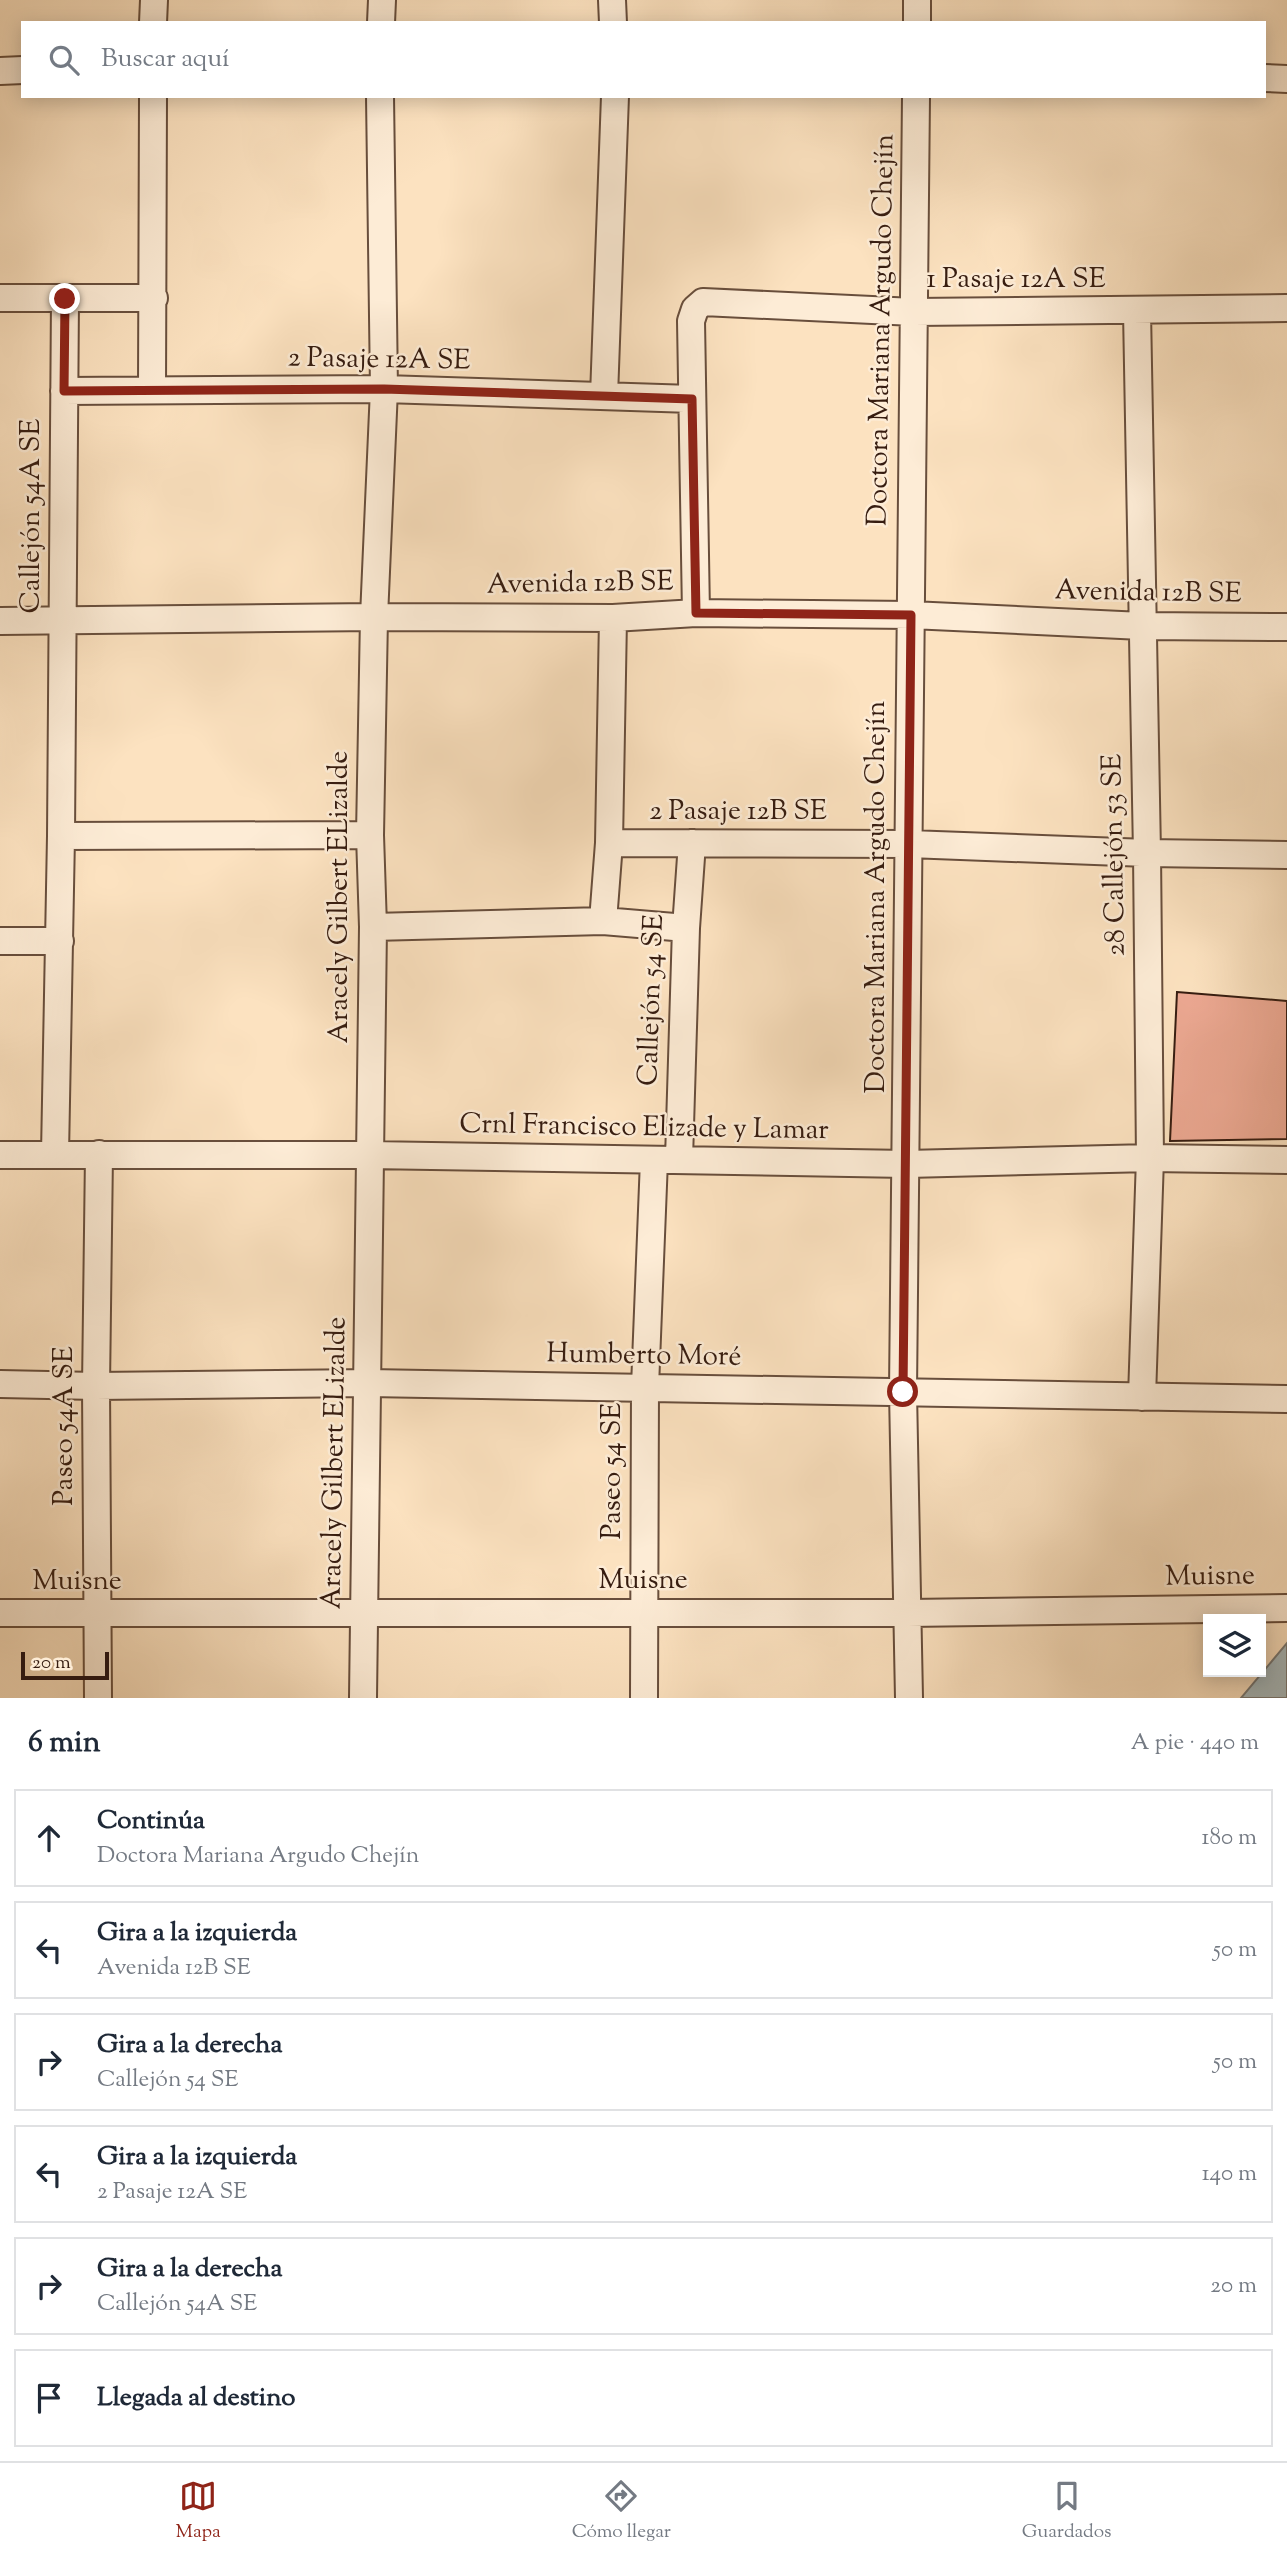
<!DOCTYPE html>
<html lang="es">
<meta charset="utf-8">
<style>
body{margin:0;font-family:"Sorts Mill Goudy",serif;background:#f6f6f7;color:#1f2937}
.controls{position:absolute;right:21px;bottom:21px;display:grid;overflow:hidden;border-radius:0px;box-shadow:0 4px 18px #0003}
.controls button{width:63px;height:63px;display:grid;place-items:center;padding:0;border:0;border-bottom:2px solid #e0e1e3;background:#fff;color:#1f2937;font:35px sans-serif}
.scale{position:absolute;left:21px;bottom:18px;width:88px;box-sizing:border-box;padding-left:7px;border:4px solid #361c10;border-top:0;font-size:19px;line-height:24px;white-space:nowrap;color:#361c10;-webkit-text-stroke:5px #fdecd6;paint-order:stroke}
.stop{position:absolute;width:21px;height:21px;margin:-16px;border:5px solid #8f2418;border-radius:50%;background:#fff}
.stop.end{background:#8f2418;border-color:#fff;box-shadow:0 2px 7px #0008}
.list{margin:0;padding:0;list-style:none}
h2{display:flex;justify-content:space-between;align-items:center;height:91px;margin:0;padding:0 28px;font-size:30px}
h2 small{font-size:23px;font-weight:400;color:#747a83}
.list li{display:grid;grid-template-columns:46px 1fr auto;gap:21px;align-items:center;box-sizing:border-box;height:98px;margin:0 14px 14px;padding:0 14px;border:2px solid #e0e1e3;border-radius:0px}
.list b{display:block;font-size:26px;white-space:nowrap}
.list p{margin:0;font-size:23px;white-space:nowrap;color:#747a83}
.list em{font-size:23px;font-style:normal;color:#747a83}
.icon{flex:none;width:38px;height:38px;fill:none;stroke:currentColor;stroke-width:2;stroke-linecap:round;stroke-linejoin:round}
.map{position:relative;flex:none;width:1287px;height:1698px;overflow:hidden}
.search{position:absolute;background:#fff;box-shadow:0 4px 18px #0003;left:21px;right:21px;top:21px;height:77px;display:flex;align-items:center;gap:18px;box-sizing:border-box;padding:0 24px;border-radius:0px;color:#747a83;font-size:26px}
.sheet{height:763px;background:#fff}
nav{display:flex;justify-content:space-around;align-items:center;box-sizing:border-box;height:98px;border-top:2px solid #e0e1e3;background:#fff;font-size:19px;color:#747a83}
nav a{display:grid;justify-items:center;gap:4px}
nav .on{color:#8f2418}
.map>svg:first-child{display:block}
.water{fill:#a6babe;stroke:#797b78;stroke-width:2}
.building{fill:#eca892;stroke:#361c10;stroke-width:2}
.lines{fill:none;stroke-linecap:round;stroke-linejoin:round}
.minor-casing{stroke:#684e3c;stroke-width:30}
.minor{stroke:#fdecd6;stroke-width:26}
.route{stroke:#8f2418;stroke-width:9}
.labels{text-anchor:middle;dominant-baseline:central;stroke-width:5;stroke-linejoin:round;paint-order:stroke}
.street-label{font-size:28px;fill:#361c10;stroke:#fdecd6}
</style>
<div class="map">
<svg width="1287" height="1698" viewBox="0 0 1287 1698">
<rect width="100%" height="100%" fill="#fce2c0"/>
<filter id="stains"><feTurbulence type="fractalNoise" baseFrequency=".00286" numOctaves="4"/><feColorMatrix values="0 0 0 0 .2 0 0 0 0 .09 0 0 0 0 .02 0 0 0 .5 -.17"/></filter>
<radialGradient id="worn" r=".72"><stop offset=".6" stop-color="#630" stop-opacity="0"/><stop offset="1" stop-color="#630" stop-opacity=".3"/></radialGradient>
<path class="water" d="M1287,1643v55h-46z"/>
<path class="building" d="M1177,992l110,9v138l-117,2z"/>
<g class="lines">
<g class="minor-casing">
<path id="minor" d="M612,0l1,23
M153,23l1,-23
M381,23l1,-23
M917,23v-23
M0,71l23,-1
M1264,78l23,1
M0,298h154
M1137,311l10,542 3,305 -8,239
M152,390l1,-294
M64,391l320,-2 308,10
M604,396l11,-300
M696,613l-5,-292 4,-12 8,-7 211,10 373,-4
M0,621l374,-4 239,1 83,-5 215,2 231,11 145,1
M61,836l309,-1
M609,843l300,1 238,9 140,2
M603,921l6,-78 4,-225
M373,927l230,-6 83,7
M0,941h60
M55,1154l6,-318 4,-538
M0,1155h369l538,9 243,-6 137,2
M679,1159l7,-231 6,-85
M0,1384l96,2 273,-3 918,16
M0,1613h909l378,-5
M98,1698l-2,-312 3,-232
M363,1698l10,-771 -3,-92 4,-218 10,-228 -4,-293
M644,1698l1,-311 9,-227
M909,1698l-6,-306 13,-1296"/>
</g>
<use href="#minor" class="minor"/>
</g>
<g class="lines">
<path class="route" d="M65,299l-1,92 320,-2 308,10 4,214 215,2 -8,777"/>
</g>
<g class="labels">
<g class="street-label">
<text x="1016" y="280">1 Pasaje 12A SE</text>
<text transform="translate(882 330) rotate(-89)">Doctora Mariana Argudo Chejín</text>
<text transform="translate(379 360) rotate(1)">2 Pasaje 12A SE</text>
<text transform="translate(32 516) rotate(-90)">Callejón 54A SE</text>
<text transform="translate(580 584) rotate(-1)">Avenida 12B SE</text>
<text transform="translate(1148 593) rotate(1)">Avenida 12B SE</text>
<text x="738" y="812">2 Pasaje 12B SE</text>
<text transform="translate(1115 855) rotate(-91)">28 Callejón 53 SE</text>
<text transform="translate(340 897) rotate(-90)">Aracely Gilbert ELizalde</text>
<text transform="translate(877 897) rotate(-90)">Doctora Mariana Argudo Chejín</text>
<text transform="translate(652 1000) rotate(-88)">Callejón 54 SE</text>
<text transform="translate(644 1128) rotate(1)">Crnl Francisco Elizade y Lamar</text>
<text transform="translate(644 1356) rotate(1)">Humberto Moré</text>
<text transform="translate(65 1426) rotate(-90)">Paseo 54A SE</text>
<text transform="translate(335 1463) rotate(-89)">Aracely Gilbert ELizalde</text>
<text transform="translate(613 1471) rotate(-90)">Paseo 54 SE</text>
<text transform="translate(1210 1577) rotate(-1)">Muisne</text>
<text x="643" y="1581">Muisne</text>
<text x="77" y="1582">Muisne</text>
</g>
</g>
<rect width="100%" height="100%" filter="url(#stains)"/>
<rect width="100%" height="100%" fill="url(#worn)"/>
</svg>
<div class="controls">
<button><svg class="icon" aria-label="layers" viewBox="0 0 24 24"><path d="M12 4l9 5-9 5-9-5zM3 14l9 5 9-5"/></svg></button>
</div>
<div class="scale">20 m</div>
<div class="stop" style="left:903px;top:1392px"></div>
<div class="stop end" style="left:65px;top:299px"></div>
<div class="search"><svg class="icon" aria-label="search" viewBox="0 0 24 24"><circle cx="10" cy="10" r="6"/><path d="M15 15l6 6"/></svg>Buscar aquí</div>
</div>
<section class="sheet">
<h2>6 min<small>A pie · 440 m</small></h2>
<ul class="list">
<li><svg class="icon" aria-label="ahead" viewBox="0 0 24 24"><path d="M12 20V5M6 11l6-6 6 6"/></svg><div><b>Continúa</b><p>Doctora Mariana Argudo Chejín</p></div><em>180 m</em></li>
<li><svg class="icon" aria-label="left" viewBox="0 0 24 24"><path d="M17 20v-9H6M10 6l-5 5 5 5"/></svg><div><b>Gira a la izquierda</b><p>Avenida 12B SE</p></div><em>50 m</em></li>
<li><svg class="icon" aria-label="right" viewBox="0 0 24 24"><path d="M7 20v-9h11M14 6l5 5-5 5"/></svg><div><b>Gira a la derecha</b><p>Callejón 54 SE</p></div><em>50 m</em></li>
<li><svg class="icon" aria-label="left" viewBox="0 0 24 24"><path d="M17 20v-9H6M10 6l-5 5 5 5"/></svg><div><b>Gira a la izquierda</b><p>2 Pasaje 12A SE</p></div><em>140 m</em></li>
<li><svg class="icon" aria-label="right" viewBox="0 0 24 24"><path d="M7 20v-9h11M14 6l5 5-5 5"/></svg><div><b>Gira a la derecha</b><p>Callejón 54A SE</p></div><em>20 m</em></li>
<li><svg class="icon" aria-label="arrive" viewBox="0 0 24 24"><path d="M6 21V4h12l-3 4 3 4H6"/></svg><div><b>Llegada al destino</b></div></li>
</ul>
</section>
<nav>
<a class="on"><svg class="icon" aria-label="map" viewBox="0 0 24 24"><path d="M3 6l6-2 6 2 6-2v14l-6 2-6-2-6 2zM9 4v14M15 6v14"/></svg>Mapa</a>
<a><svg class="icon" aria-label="directions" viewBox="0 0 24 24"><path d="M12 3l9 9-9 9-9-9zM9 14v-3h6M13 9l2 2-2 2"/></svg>Cómo llegar</a>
<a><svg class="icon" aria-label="saved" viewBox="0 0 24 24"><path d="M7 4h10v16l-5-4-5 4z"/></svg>Guardados</a>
</nav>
